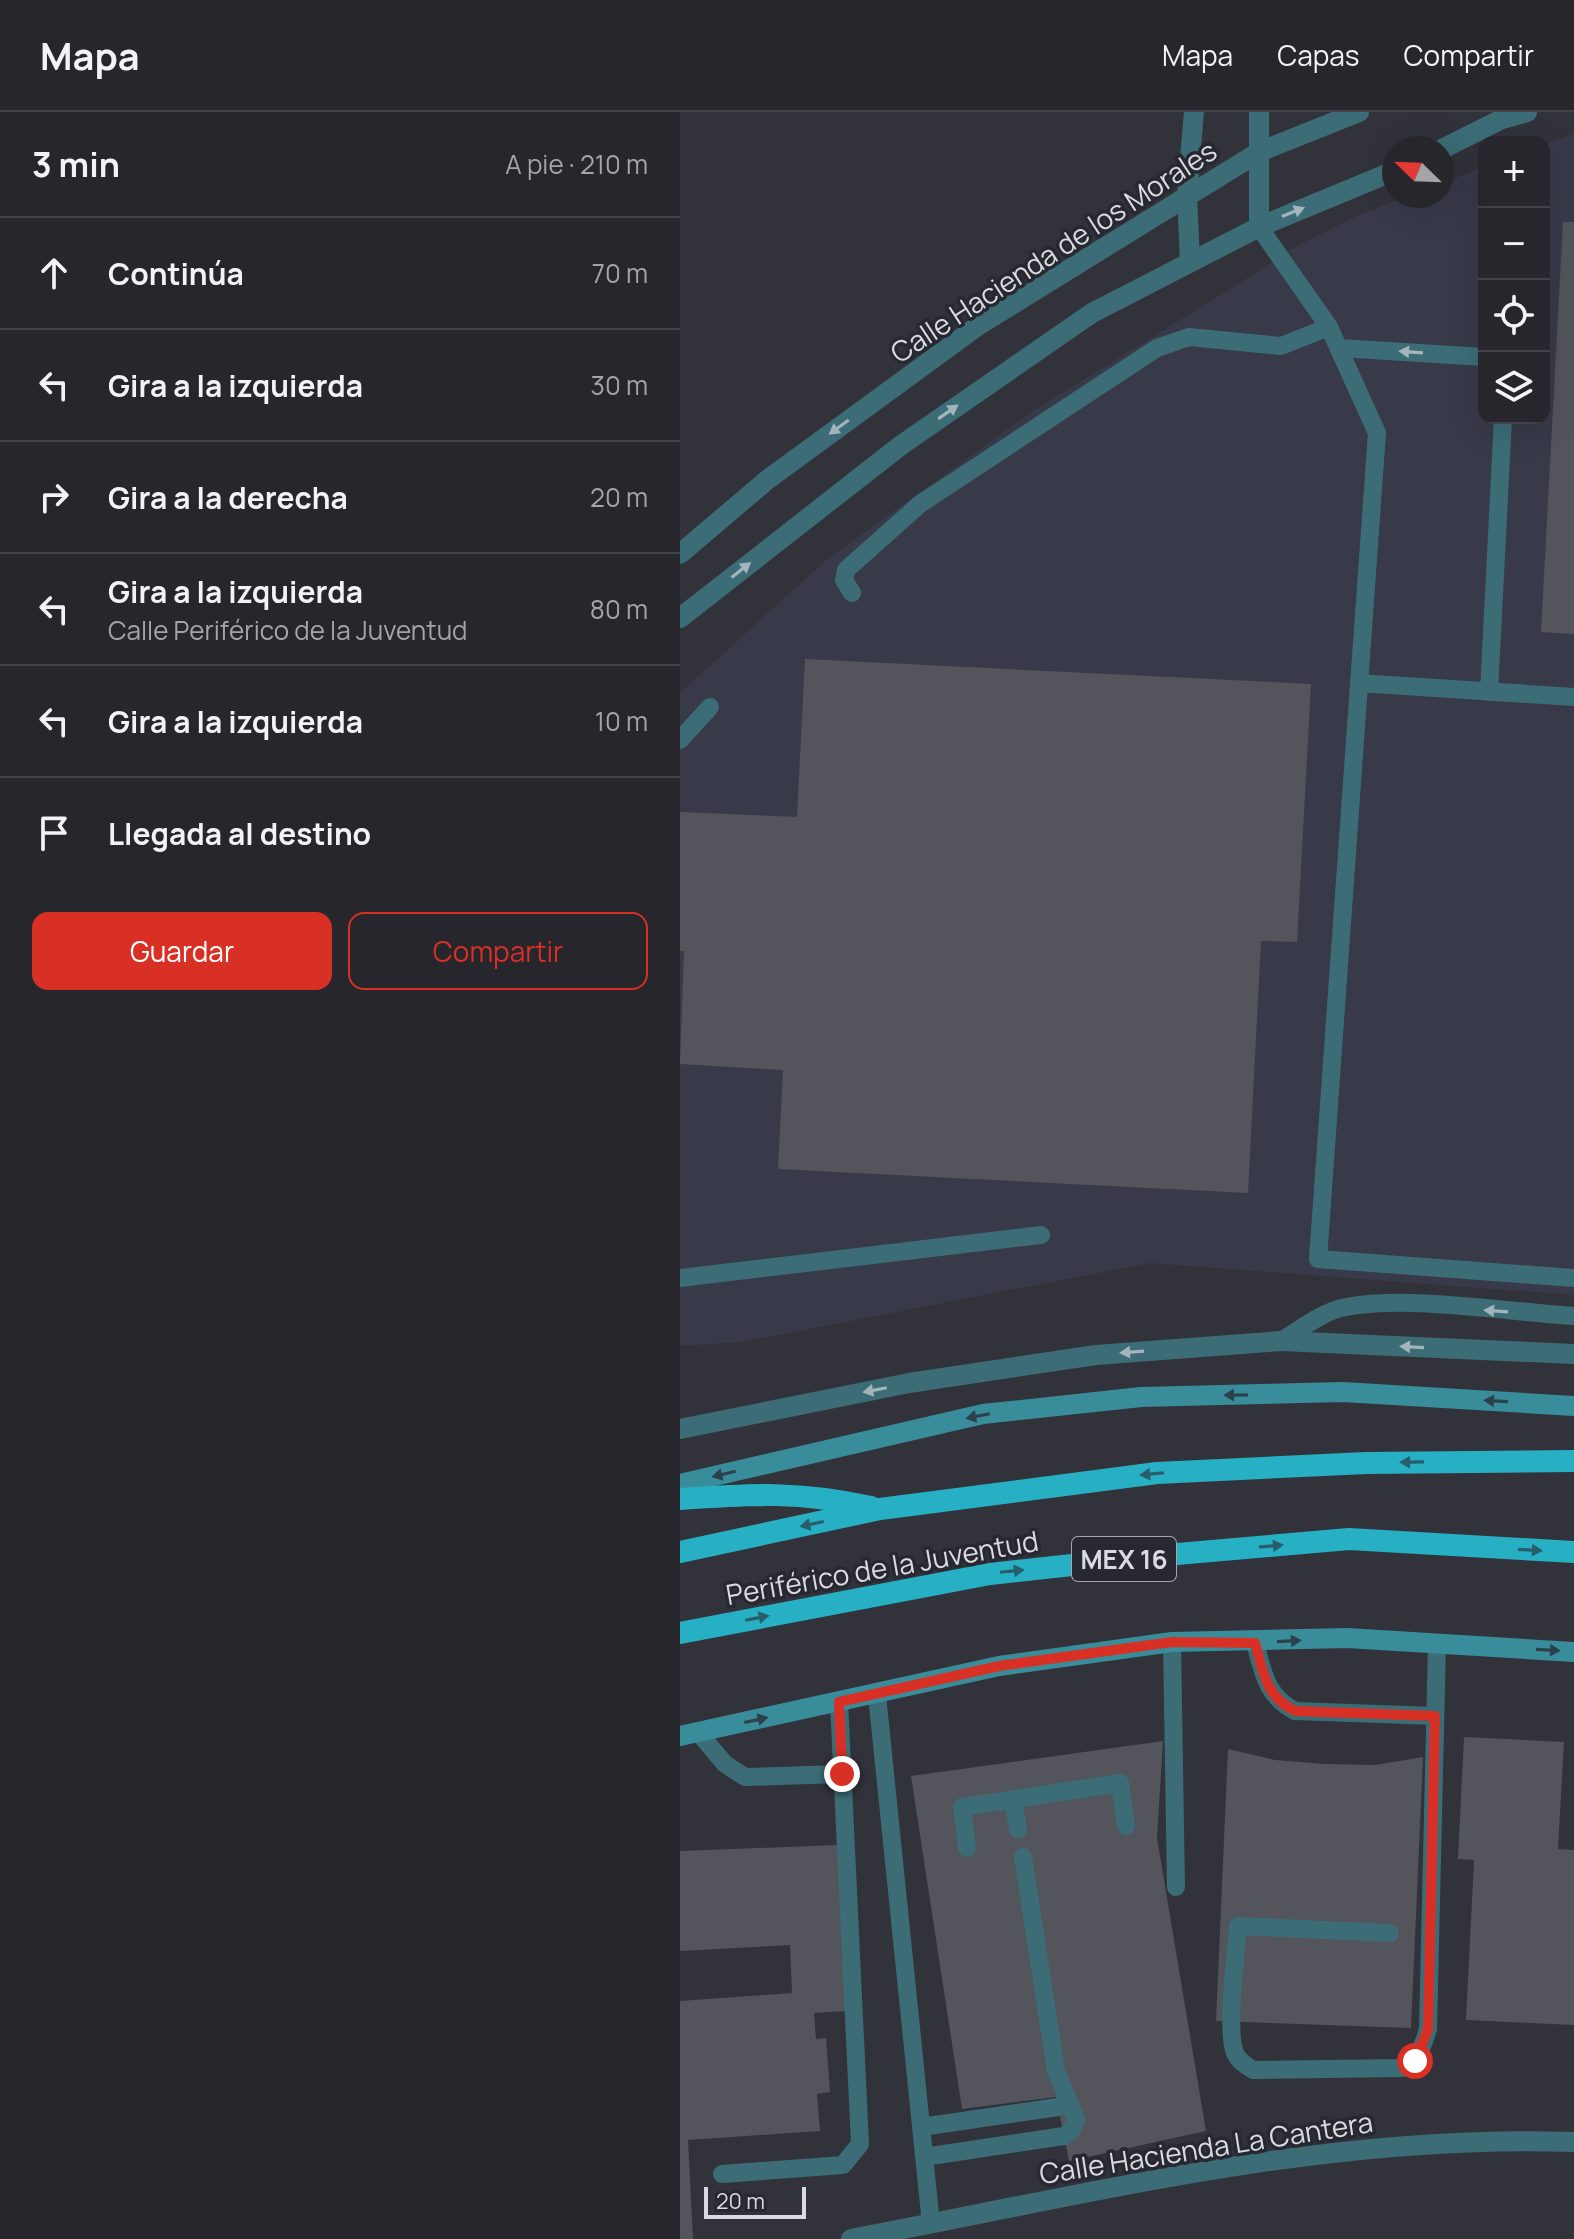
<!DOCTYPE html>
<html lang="es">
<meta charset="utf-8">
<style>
body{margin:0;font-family:Manrope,sans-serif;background:#2e2e34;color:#f1f3f6}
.controls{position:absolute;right:24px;top:24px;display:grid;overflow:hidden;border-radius:16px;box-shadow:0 8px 32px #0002}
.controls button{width:72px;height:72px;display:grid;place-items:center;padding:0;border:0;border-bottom:2px solid #424348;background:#26262c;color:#f1f3f6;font:40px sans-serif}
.compass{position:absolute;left:702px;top:24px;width:72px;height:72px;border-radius:50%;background:#26262c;box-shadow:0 8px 32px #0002;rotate:293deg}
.scale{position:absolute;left:24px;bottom:20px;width:102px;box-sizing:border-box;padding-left:8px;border:4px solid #dadbe1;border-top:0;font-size:22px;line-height:28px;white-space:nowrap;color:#dadbe1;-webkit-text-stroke:6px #282831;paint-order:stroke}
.stop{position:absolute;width:24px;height:24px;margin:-18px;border:6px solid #d93025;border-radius:50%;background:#fff}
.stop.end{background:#d93025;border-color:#fff;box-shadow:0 2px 8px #0008}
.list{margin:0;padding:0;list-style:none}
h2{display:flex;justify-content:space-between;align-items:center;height:104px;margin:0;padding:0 32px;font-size:34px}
h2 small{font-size:26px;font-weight:400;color:#a4a5a9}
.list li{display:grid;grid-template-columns:52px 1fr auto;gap:24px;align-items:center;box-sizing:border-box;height:112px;padding:0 32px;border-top:2px solid #424348}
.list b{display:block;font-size:30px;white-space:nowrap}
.list p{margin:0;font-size:26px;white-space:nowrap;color:#a4a5a9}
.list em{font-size:26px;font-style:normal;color:#a4a5a9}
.actions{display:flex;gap:16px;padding:24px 32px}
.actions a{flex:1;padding:18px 0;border:2px solid #d93025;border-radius:16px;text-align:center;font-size:28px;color:#d93025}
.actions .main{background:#d93025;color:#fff}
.icon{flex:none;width:44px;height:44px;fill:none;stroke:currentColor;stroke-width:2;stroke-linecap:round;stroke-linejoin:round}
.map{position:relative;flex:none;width:894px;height:2127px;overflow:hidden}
header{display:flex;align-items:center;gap:48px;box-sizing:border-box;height:112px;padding:0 40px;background:#26262c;border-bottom:2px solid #424348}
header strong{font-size:38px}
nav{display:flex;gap:44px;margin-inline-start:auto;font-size:28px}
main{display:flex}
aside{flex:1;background:#26262c}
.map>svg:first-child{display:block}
.built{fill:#393a49}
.building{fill:#54545d}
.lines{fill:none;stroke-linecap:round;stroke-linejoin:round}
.service{stroke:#3c6d76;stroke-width:18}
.minor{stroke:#3c6d76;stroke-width:20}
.tertiary{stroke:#3c6d76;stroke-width:20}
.secondary{stroke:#398d9b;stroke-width:20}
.trunk{stroke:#27b0c4;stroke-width:22}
.oneway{fill:#a3b4bc}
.oneway2{fill:#2c414c}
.oneway3{fill:#285e6c}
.route{stroke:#d93025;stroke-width:10}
.labels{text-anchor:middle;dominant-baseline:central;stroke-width:7;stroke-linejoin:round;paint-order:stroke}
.shield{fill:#282831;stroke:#a5a5ac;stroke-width:2}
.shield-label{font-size:26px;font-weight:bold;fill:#dadbe1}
.street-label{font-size:28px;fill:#dadbe1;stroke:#282831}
</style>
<header>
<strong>Mapa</strong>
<nav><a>Mapa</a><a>Capas</a><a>Compartir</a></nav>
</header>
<main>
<aside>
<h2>3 min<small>A pie · 210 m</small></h2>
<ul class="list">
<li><svg class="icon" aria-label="ahead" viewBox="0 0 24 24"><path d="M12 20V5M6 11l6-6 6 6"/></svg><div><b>Continúa</b></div><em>70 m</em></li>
<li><svg class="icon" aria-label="left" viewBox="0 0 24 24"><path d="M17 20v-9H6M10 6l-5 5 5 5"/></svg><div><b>Gira a la izquierda</b></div><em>30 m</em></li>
<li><svg class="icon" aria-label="right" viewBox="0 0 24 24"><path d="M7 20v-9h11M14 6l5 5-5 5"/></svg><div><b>Gira a la derecha</b></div><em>20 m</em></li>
<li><svg class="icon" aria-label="left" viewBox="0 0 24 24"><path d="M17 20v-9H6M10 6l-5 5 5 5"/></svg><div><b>Gira a la izquierda</b><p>Calle Periférico de la Juventud</p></div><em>80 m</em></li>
<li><svg class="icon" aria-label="left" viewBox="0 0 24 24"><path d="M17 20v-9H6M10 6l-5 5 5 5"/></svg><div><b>Gira a la izquierda</b></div><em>10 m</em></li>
<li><svg class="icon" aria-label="arrive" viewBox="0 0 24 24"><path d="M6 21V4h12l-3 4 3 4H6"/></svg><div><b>Llegada al destino</b></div></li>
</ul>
<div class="actions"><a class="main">Guardar</a><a>Compartir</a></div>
</aside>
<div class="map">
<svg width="894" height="2127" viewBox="0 0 894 2127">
<rect width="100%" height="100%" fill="#32323b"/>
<path class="built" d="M894,22v1161l-424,-32 -408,79 -62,4v-653l146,-133 204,-147 240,-149 7,-8 82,-41 49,-19h34v-13l42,-16v251h60v-273z"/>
<path class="building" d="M883,110h11v412l-33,-2z
M125,547l506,25 -14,258 -36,-1 -13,252 -470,-24 5,-99 -103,-6 4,-113h-4v-139l117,5z
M784,1625l100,5 -6,107 16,1v175l-108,-5 8,-160 -16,-1z
M483,1629l-6,97 49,293 -137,30 -13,-64 -94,12 -51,-333z
M548,1637l47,11 50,4 50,1 48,-8 -12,271 -195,-7z
M158,1733l8,166 -32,2 2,26 10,-1 4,54 -13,2 3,37 -132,9 5,99h-13v-238l112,-8 -2,-48 -110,6v-100z"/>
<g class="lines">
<path class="service" d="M579,115l70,100 48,106 -59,826 256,19
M659,236l145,9
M172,481l-8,-13 2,-10 74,-66 237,-156 32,-11 92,9 48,-19
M679,571l215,14
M809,580l14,-274
M0,628l30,-33
M0,1166l361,-43
M601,1229c20,-12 42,-30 65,-34 63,-12 163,5 228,9
M492,1530l4,245
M575,1531c8,29 11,53 40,68l140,5
M197,1583l54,529
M18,1620l27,32 20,13 97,-3
M333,1687l5,30
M287,1736l-5,-41 158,-24 6,43
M710,1821l-152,-7c-2,27 -12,106 -3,127 4,9 11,12 18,17l149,-2c16,-10 21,-21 26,-39l9,-385
M241,2015l137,-20
M244,2045l140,-21 7,-5 5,-12 -20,-48 -33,-214
M42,2062l121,-9 17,-21 -21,-442"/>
<path class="minor" d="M171,2127c239,-45 478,-106 723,-97"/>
<path class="tertiary" d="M762,37l60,-30 25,-7
M579,115v-115
M510,150l-3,-67 7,-83
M0,442l87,-74 212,-155 280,-173 100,-40
M0,506l220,-172 192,-133 167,-86 135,-56
M0,1317l229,-46 187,-28 185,-14 293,13"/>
<path class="secondary" d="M0,1372l303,-70 158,-17 202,-5 231,14
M0,1624l319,-70 173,-24 175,-4 227,14"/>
<path class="trunk" d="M0,1387c73,-5 119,-8 191,8
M0,1440l200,-43 277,-36 209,-10 208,-2
M0,1521l310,-59 164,-18 195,-17 225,13"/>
</g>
<defs><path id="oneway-solid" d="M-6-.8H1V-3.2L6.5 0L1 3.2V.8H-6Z" transform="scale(2)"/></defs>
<g class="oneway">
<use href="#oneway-solid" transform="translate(613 100) rotate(-22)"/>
<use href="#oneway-solid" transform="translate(731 240) rotate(-176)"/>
<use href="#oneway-solid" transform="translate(268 300) rotate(-35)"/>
<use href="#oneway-solid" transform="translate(159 315) rotate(144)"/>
<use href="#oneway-solid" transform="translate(61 458) rotate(-38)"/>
<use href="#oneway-solid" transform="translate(816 1199) rotate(-176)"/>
<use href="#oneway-solid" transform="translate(732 1235) rotate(-177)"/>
<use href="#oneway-solid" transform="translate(452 1240) rotate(176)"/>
<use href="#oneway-solid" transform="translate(195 1278) rotate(169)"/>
</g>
<g class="oneway2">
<use href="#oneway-solid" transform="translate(556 1283) rotate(179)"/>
<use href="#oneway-solid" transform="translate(816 1289) rotate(-177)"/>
<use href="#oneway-solid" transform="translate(298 1304) rotate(169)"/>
<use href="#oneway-solid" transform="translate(44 1362) rotate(167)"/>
<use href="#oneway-solid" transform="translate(609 1529) rotate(-3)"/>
<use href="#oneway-solid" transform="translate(868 1538) rotate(3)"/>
<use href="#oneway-solid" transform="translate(76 1608) rotate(-12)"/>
</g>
<g class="oneway3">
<use href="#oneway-solid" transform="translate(732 1350) rotate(179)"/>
<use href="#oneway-solid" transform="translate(472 1362) rotate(174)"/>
<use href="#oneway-solid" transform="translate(132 1412) rotate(168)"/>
<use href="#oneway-solid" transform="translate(591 1434) rotate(-5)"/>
<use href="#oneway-solid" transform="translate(850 1438) rotate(3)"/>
<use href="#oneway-solid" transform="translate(332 1459) rotate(-6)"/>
<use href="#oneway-solid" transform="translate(77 1506) rotate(-11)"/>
</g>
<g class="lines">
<path class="route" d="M162,1662l-3,-72 160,-36 173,-24 83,1c8,29 11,54 40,68l140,5 -7,313 -13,32"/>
</g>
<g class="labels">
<rect class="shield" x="392" y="1425" width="104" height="44" rx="6"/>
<g class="shield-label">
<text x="444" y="1447">MEX 16</text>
</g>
<g class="street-label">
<text transform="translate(373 139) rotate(-33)">Calle Hacienda de los Morales</text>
<text transform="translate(202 1455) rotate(-10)">Periférico de la Juventud</text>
<text transform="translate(526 2035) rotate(-9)">Calle Hacienda La Cantera</text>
</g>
</g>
</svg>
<div class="controls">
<button>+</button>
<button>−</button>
<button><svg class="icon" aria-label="locate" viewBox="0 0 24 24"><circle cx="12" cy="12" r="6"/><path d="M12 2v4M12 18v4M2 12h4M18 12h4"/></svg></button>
<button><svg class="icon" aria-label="layers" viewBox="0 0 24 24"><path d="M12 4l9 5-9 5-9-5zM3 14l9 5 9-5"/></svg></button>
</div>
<svg class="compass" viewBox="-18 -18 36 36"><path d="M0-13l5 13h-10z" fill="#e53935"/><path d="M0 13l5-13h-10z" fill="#a4a5a9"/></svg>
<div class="scale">20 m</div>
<div class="stop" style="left:735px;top:1949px"></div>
<div class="stop end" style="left:162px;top:1662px"></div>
</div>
</main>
